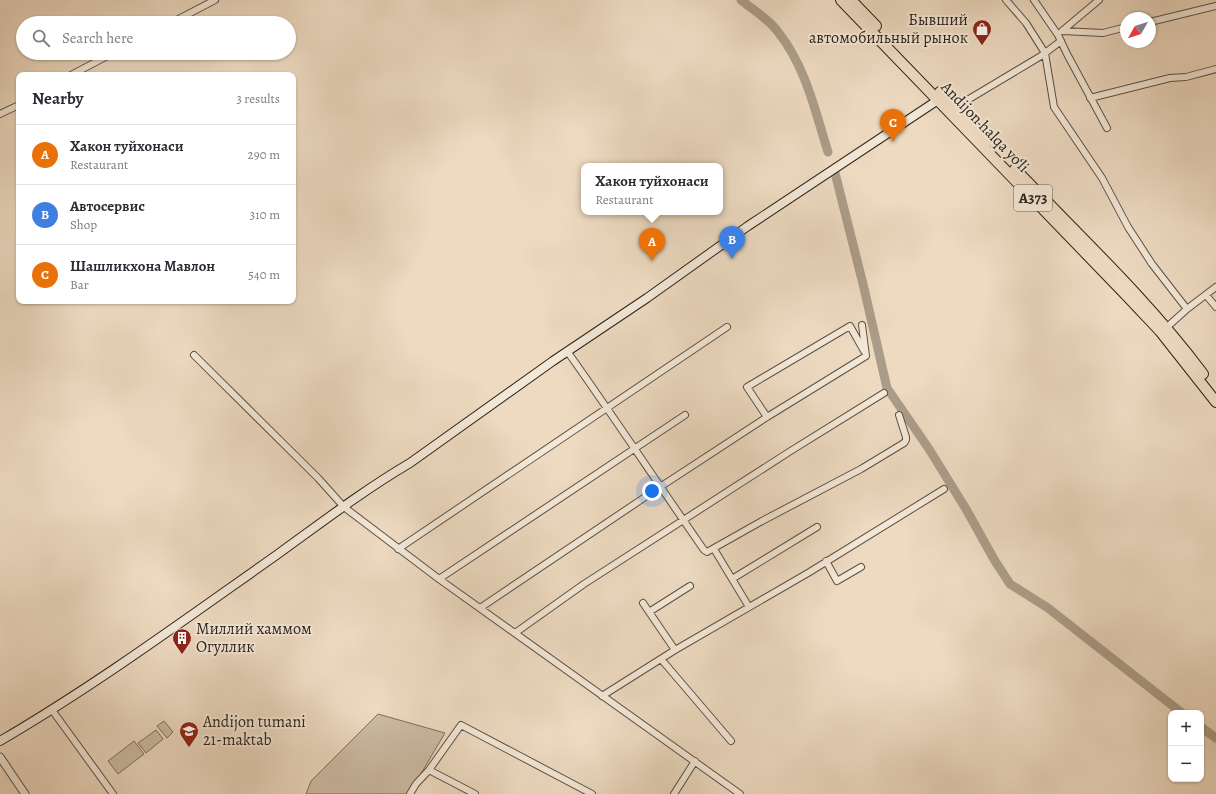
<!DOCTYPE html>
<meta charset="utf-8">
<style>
body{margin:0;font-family:Alegreya,serif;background:#f7f7f7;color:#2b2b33}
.controls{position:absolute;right:12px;bottom:12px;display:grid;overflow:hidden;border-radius:8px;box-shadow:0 1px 3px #0004}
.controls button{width:36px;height:36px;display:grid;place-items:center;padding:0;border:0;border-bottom:1px solid #e1e1e2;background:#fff;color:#2b2b33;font:20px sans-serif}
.compass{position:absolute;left:1120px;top:12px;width:36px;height:36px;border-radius:50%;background:#fff;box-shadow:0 1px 3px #0004;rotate:231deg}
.you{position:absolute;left:652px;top:491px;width:14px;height:14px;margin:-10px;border:3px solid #fff;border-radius:50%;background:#1a73e8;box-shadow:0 0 0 6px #1a73e833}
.badge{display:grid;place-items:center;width:26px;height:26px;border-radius:50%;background:#8f2418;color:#fff;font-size:13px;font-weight:700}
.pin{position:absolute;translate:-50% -33px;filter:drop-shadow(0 1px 2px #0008)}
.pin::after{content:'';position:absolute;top:21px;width:14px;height:12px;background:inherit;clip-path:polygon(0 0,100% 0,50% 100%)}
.popup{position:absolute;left:581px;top:163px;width:142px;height:52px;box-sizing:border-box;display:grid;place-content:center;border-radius:8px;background:#fff;filter:drop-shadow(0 1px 3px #0005);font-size:13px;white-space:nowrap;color:#7c7c81}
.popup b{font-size:15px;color:#2b2b33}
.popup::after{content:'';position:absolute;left:50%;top:100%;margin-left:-8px;border:8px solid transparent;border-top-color:#fff}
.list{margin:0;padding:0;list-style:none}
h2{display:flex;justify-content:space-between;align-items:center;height:52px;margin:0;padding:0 16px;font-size:17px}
h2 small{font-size:13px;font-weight:400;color:#7c7c81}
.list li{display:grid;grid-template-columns:26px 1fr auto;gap:12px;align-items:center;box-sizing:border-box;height:60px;padding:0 16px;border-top:1px solid #e1e1e2}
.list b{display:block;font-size:15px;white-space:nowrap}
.list p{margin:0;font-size:13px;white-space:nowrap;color:#7c7c81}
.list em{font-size:13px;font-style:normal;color:#7c7c81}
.icon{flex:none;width:22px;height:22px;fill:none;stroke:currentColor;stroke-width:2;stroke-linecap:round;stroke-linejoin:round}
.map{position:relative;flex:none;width:1216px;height:794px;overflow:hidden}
.search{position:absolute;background:#fff;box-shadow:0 1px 3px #0004;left:16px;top:16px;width:280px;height:44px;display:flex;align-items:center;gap:10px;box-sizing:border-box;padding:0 14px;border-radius:22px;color:#7c7c81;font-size:15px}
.panel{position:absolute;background:#fff;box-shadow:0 1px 3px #0004;left:16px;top:72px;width:280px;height:232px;border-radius:8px}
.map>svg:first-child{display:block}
.green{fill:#ccbba4;stroke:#7c6f5e}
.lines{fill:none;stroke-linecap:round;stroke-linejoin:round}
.river{stroke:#ab9c88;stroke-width:9}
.minor-casing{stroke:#5c5143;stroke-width:8}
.tertiary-casing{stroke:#5c5143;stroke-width:9}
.secondary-casing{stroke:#2c2319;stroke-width:10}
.trunk-casing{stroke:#2c2319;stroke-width:12}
.minor{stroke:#f3e7d7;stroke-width:6}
.tertiary{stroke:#f3e7d7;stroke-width:7}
.secondary{stroke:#f3e7d7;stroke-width:8}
.trunk{stroke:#eddac1;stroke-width:10}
.labels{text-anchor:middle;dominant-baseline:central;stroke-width:4;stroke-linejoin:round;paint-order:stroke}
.shield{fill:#f3e7d7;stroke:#685e52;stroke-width:1}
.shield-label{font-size:15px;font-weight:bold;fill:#2c2319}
.poi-label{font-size:16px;fill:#2c2319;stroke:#f3e7d7;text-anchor:start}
.street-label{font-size:16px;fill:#2c2319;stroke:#f3e7d7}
</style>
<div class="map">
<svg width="1216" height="794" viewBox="0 0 1216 794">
<rect width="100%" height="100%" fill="#eddac1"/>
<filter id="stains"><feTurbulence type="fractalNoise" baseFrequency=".005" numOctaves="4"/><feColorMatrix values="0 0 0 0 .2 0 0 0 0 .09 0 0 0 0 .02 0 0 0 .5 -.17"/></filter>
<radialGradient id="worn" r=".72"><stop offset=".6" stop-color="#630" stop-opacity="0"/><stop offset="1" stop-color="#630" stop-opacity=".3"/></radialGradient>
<path class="green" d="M378,714l67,19 -36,61h-103l5,-13z
M164,721l9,11 -6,6 -10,-12z
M156,730l7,9 -17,14 -8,-10z
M134,741l10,13 -26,20 -10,-13z"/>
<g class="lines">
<path class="river" d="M741,0c12,10 28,19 37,32 28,35 37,79 50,120
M835,173l28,111 24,104 42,61 37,60 29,52 15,23 38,24 134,105
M1201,727l15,11"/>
<g class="minor-casing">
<path id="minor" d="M1006,0l20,23 19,30 9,54 48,71 26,49 24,37 35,45
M1034,0l24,35 9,19 40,74
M1150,22l66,-16
M171,23l44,-23
M1062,31l37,-31
M1063,31l40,2 23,-6
M71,75l42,-22
M1090,98l80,-20 16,-1 30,-8
M954,108l87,-52 20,-15
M0,114l19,-9
M1206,295l10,12
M1166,328l21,-19 29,-22
M567,351c47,66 91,133 137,199l3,2 55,-31 99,-52 43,-26 2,-3v-3l-7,-22
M194,355l124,123 26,29 95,72 301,215
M767,417l-20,-30 103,-61 14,25
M398,549l329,-222
M714,549l35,58
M826,561l11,20 24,-14
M439,579l246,-164
M732,579l85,-52
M643,603l32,47
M480,608l180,-121 107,-70 99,-61 -4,-31
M649,612l41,-26
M515,633l69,-49 205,-132 95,-59
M661,659l70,82
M602,696l73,-46 133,-77 136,-84
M52,710l61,84
M429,770l46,24
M410,794l6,-10 13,-14 32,-45 131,69
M674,794l21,-33"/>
</g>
<g class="tertiary-casing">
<path id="tertiary" d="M0,757l25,37"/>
</g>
<g class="secondary-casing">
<path id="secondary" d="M0,741c96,-56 187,-123 278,-187 43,-31 86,-64 132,-91l143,-102 94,-63 101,-72 190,-126 3,-4"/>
</g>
<g class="trunk-casing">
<path id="trunk" d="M841,0l286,296 33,35 56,71
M851,0l25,26
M940,92l49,50
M1015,169c64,67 133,131 188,205"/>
</g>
<use href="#minor" class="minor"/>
<use href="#tertiary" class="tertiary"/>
<use href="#secondary" class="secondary"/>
<use href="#trunk" class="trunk"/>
</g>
<defs>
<g id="shop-pin" transform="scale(1)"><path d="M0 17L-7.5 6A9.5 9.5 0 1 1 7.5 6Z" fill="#8f2418" stroke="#f3e7d7"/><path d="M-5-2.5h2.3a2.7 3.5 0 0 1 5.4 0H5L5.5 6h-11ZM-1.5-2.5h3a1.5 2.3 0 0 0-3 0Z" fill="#fff"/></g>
<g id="building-pin" transform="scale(1)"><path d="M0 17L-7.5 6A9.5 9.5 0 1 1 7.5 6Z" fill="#8f2418" stroke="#f3e7d7"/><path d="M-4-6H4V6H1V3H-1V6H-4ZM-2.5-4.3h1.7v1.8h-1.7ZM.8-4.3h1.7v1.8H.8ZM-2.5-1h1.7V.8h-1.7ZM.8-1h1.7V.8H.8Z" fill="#fff"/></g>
<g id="school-pin" transform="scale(1)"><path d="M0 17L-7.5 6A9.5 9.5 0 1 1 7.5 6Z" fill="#8f2418" stroke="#f3e7d7"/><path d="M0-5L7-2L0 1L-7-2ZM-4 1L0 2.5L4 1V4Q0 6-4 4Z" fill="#fff"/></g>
</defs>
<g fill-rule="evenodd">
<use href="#shop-pin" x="982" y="29"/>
<use href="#building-pin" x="182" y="638"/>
<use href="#school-pin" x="189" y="731"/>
</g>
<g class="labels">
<rect class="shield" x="1014" y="185" width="38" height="26" rx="3"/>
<g class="shield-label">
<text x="1033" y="198">A373</text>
</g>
<g class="poi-label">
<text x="968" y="20" text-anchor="end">Бывший<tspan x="968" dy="18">автомобильный рынок</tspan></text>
<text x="196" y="629">Миллий хаммом<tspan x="196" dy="18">Огуллик</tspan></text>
<text x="203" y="722">Andijon tumani<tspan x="203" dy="18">21-maktab</tspan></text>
</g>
<g class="street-label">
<text transform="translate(985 127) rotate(46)">Andijon halqa yo‘li</text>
</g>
</g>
<rect width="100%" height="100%" filter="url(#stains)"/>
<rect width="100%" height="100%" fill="url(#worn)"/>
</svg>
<div class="controls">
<button>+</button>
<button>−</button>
</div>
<svg class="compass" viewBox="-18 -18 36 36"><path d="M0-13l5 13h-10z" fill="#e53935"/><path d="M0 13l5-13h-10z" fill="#7c7c81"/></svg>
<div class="you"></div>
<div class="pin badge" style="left:652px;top:261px;background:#e8710a">A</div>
<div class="popup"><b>Хакон туйхонаси</b>Restaurant</div>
<div class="pin badge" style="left:732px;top:259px;background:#3f7fe0">B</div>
<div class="pin badge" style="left:893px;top:142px;background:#e8710a">C</div>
<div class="search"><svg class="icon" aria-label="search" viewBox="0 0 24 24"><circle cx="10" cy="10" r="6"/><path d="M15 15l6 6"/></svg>Search here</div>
<section class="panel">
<h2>Nearby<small>3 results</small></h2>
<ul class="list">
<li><span class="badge" style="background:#e8710a">A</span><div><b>Хакон туйхонаси</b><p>Restaurant</p></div><em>290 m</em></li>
<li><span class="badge" style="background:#3f7fe0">B</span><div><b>Автосервис</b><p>Shop</p></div><em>310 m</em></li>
<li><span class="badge" style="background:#e8710a">C</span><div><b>Шашликхона Мавлон</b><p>Bar</p></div><em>540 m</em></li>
</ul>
</section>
</div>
